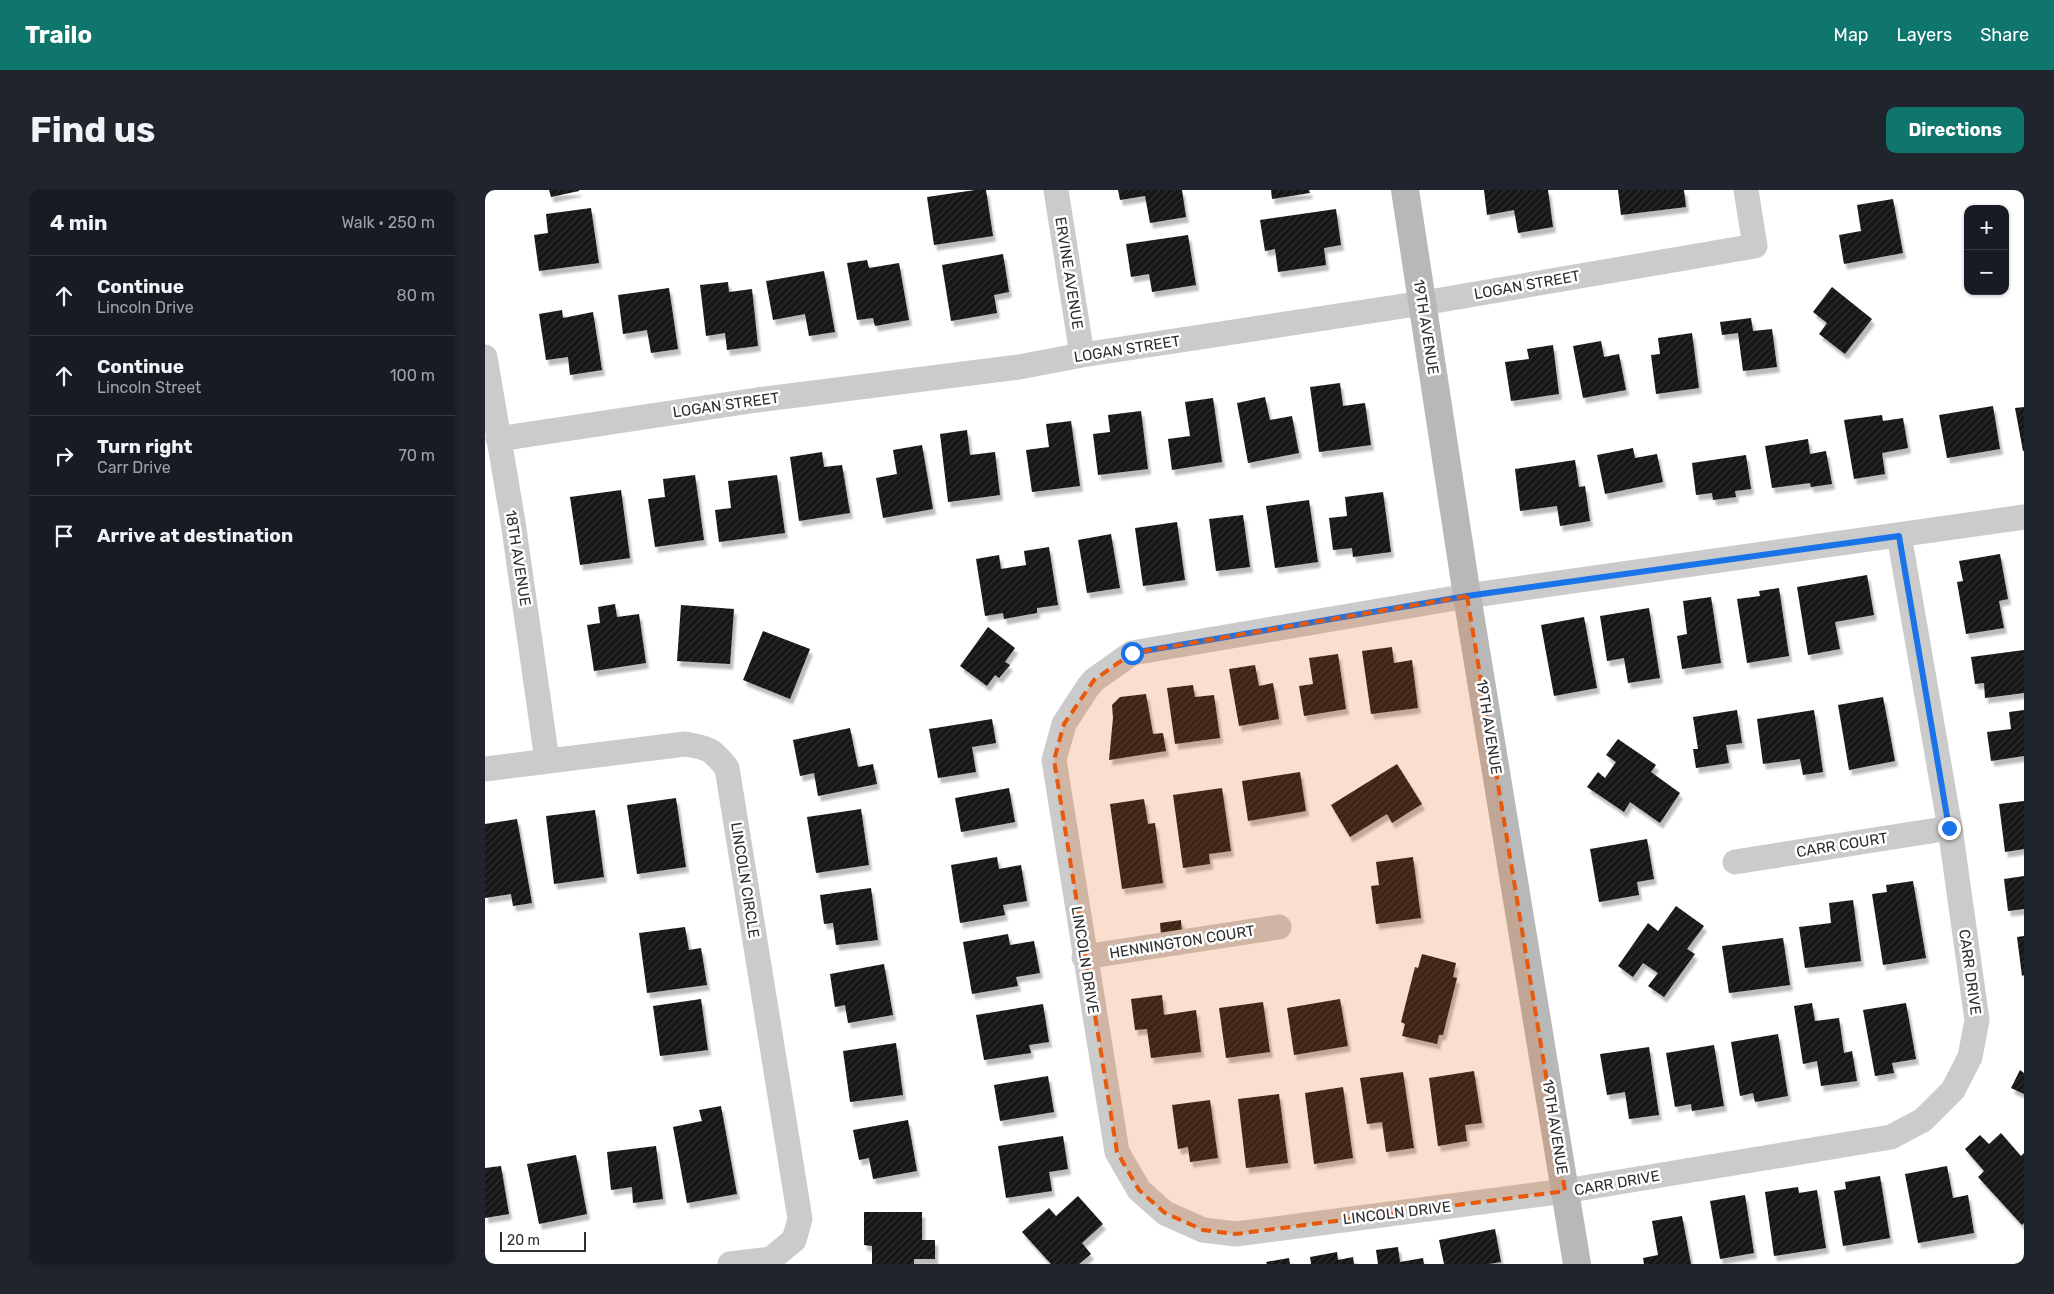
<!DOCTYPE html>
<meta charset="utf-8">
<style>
body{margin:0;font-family:Rubik,sans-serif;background:#20242c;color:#f1f3f6}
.controls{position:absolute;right:15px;top:15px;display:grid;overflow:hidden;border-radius:10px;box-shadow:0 1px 4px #0004}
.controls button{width:45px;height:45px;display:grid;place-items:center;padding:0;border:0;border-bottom:1px solid #363941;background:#171b24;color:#f1f3f6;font:25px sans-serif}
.scale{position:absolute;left:15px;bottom:12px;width:86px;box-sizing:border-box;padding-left:5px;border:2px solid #2e2e2e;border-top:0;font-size:14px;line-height:18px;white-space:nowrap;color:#2e2e2e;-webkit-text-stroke:4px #fff;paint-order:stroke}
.stop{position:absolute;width:15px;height:15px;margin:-11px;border:4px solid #1a73e8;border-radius:50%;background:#fff}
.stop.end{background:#1a73e8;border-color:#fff;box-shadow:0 1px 5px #0008}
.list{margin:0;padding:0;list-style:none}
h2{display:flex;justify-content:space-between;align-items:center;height:65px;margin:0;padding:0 20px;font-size:21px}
h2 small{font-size:16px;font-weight:400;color:#9ea1a6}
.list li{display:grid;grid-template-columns:32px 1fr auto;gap:15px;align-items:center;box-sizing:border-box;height:80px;padding:0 20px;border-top:1px solid #363941}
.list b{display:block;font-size:19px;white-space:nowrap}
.list p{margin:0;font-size:16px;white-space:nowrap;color:#9ea1a6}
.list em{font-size:16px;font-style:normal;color:#9ea1a6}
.icon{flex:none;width:28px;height:28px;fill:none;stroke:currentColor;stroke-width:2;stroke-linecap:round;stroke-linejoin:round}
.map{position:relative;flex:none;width:1539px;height:1074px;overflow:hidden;border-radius:10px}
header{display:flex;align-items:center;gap:30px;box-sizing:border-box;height:70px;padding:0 25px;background:#0f766e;color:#fff}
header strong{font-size:24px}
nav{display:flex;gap:28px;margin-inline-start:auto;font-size:18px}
.intro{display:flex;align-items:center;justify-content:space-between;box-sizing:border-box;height:120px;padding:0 30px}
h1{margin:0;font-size:35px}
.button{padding:12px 22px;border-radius:10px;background:#0f766e;color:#fff;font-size:18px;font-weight:700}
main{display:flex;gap:30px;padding:0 30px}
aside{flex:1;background:#171b24;border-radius:10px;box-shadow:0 1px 4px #0004}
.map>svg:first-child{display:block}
.building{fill:url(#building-hatch);filter:url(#shadow)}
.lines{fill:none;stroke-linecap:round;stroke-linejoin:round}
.street{stroke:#cbcbcb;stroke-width:25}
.secondary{stroke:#b8b8b8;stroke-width:28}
.route{stroke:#1a73e8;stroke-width:6}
.marked{fill:#e8590c;fill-opacity:0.2;stroke:#e8590c;stroke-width:4;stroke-dasharray:10 6;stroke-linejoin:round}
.labels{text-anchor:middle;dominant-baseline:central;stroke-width:5;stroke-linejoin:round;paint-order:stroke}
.street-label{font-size:15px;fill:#2e2e2e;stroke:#fff}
</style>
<header>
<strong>Trailo</strong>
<nav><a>Map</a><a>Layers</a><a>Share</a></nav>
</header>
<div class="intro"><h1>Find us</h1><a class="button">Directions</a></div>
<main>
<aside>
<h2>4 min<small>Walk · 250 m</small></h2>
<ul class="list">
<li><svg class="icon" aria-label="ahead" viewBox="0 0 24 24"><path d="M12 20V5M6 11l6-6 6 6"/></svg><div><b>Continue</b><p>Lincoln Drive</p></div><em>80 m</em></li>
<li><svg class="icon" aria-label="ahead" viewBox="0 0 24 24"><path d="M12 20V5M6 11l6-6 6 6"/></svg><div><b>Continue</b><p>Lincoln Street</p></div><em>100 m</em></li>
<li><svg class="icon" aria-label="right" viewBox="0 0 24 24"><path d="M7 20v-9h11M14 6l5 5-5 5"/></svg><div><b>Turn right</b><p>Carr Drive</p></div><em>70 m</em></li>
<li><svg class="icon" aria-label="arrive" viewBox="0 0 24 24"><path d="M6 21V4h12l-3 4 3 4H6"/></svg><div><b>Arrive at destination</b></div></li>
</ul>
</aside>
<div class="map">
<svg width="1539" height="1074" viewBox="0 0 1539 1074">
<defs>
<pattern id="building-hatch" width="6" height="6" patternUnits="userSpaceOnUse" patternTransform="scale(1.25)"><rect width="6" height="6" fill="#151515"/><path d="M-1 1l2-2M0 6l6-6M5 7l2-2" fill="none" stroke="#2f2f2f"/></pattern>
<filter id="shadow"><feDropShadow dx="3" dy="5.5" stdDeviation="1" flood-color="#0004"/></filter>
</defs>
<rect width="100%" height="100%" fill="#fff"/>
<path class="building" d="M64,0h30v1l-28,6z
M490,0h11l7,46 -59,9 -7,-48z
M633,0h64l4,27 -36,6 -5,-27 -25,4z
M786,0h38l1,3 -38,6z
M999,0h64l5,37 -35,6 -4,-23 -27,5z
M1133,0h66l2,17 -65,8z
M1408,9l10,54 -59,11 -5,-29 22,-4 -4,-26z
M106,18l8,55 -60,8 -5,-36 14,-2 -2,-19z
M851,19l5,36 -17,3 2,17 -48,7 -3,-23 -10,2 -5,-31z
M703,45l8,50 -44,7 -3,-18 -18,3 -5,-33z
M518,64l6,38 -15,3 3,18 -46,8 -9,-56z
M382,70l2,8 30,-5 10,57 -34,6 -2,-8 -16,2 -10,-57z
M339,81l11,61 -26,4 -4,-22 -32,6 -7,-39z
M243,92l1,10 23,-3 6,57 -31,4 -2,-17 -19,3 -6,-51z
M1347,97l40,32 -27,35 -26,-20 8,-11 -14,-11z
M184,98l9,61 -27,4 -4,-23 -24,4 -5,-39z
M77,120l1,8 30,-6 9,58 -32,5 -2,-18 -22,3 -7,-46z
M1266,128l2,13 19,-2 5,38 -34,4 -5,-38 -16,2 -2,-13z
M1207,143l7,55 -43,6 -5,-39 9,-1 -2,-16z
M1116,151l3,16 15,-3 7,36 -43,8 -10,-52z
M1068,155l6,49 -48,7 -6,-39 24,-3 -2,-10z
M855,193l3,23 22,-3 6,42 -52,7 -9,-65z
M780,207l5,23 22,-4 7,37 -51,10 -11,-60z
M728,208l9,64 -50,8 -4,-31 22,-3 -5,-34z
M1508,216l7,43 -53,9 -8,-43z
M1539,217v44h-1l-8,-43z
M656,221l7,58 -50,6 -5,-41 17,-2 -2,-17z
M1397,225l1,6 20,-3 5,30 -26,5 3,21 -31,5 -10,-59z
M586,231l9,65 -48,6 -6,-42 23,-3 -3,-23z
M482,240l3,25 25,-3 5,43 -52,7 -8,-68z
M1323,249l2,15 16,-3 6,33 -21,3 -1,-4 -38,5 -7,-42z
M437,255l11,64 -50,9 -7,-40 21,-4 -4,-24z
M1148,258l2,10 22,-4 6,28 -58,12 -8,-39z
M337,262l2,15 18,-2 8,48 -51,8 -9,-64z
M1261,265l5,34 -16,2 1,6 -23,3 -1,-7 -16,2 -4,-32z
M1090,270l4,27 6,-1 5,35 -30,5 -3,-20 -37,5 -5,-42z
M210,285l9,65 -49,7 -7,-48 17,-2 -2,-18z
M292,285l8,58 -66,9 -4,-32 16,-2 -3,-27z
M136,300l9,68 -50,7 -10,-68z
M898,302l8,60 -38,5 -1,-9 -19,2 -4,-32 18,-2 -2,-19z
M824,310l9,62 -43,6 -9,-62z
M758,325l7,52 -34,4 -7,-52z
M692,332l8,58 -42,6 -8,-58z
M626,344l9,54 -33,5 -9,-53z
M564,357l9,58 -21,3v5l-33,6 -1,-6 -18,3 -9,-57 23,-4 2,14 25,-4 -2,-14z
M1515,364l8,45 -9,2 5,27 -38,6 -9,-52 6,-1 -4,-20z
M1382,385l7,40 -39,7 5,27 -32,6 -11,-68z
M1294,398l10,68 -42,7 -10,-64 23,-3 -1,-5z
M1226,407l10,66 -39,6 -5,-33 10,-2 -4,-33z
M130,414l2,13 22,-3 7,49 -52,8 -7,-46 13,-2 -2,-16z
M196,415l53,4 -4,55 -53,-3z
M1164,418l11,70 -32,5 -4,-25 -17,3 -7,-45z
M1099,427l13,71 -43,8 -13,-71z
M503,437l27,21 -10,14 5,3 -11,13 -4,-3 -8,11 -27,-20z
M278,441l47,18 -20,50 -47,-19z
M907,457l2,16 18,-3 6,48 -47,6 -9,-63z
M1539,460v43l-39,5 -1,-15 -9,1 -4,-27z
M853,464l8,55 -42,7 -5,-30 14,-2 -4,-26z
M770,475l4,21 14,-3 6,36 -40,7 -10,-57z
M708,495l2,12 19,-2 6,43 -45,6 -8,-56z
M661,504l7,40 10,-1 3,18 -57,9 4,-42 -1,-13 8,-8z
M1398,507l12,64 -46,9 -11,-65z
M1252,520l5,33 -16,2 3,18 -33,5 -3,-19h5l-5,-32z
M1329,520l9,62 -20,3 -3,-16 -37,5 -6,-45z
M1539,520v46l-33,5 -4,-29 24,-3 -2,-17z
M507,529l4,24 -24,4 4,25 -38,6 -9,-49z
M365,538l8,39 15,-3 4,20 -59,12 -4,-23 -14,3 -7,-36z
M1133,549l38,26 -5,7 29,21 -20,30 -30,-21 -6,10 -37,-25 11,-15 7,6 11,-16 -10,-7z
M912,574l25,40 -30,19 -5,-9 -37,23 -19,-32z
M815,582l6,39 -58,10 -6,-40z
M524,598l6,34 -54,10 -6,-34z
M737,598l9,63 -22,3 1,10 -27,4 -10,-73z
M191,608l10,69 -49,7 -10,-69z
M659,609l4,25 7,-1 8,60 -41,6 -12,-85z
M1539,611v48l-19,3 -6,-48z
M376,619l8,56 -53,8 -9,-56z
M110,620l9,67 -50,7 -8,-68z
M32,629l15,84 -19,3 -2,-12 -26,4v-74z
M1162,649l7,40 -17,3 2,13 -40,7 -9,-53z
M512,667l2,12 22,-4 6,36 -24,4 2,10 -45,8 -9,-58z
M928,667l8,61 -45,6 -5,-38 8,-1 -3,-23z
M1539,686v33l-16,2 -4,-32z
M1428,691l13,77 -43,7 -11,-71 15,-2 -1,-7z
M386,698l7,52 -42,5 -3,-22 -9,1 -4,-29z
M1368,710l8,61 -56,7 -6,-41 32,-4 -2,-20z
M1191,716l28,20 -17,23 8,5 -31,43 -16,-11 10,-13 -15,-10 -10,14 -15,-11 30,-43 10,8z
M696,730l1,13 -21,2 -1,-12z
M200,737l4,23 12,-2 6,37 -60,8 -8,-60z
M523,744l2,11 24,-4 6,32 -24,4 2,9 -46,8 -9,-52z
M1539,746v39l-2,1 -5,-39z
M1298,748l7,47 -61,8 -7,-47z
M937,764l34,9 -3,14 4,1 -14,57h-4l-2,9 -35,-8 3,-12 -4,-2 14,-55 3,1z
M399,774l9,51 -45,8 -3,-18 -10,2 -5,-33z
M677,805l2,20 32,-5 5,42 -50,6 -4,-29 -12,1 -4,-31z
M216,809l7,51 -48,6 -7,-50z
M855,809l8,47 -54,9 -7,-47z
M778,812l7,50 -44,6 -7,-50z
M1327,813l3,18 24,-3 5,35 8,-2 5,30 -36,5 -4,-25 -14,3 -9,-58z
M1421,813l10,56 -24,4 2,10 -19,3 -12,-66z
M558,814l6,38 -20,3 2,8 -47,7 -8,-45z
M1293,844l10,62 -33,6 -2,-9 -13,3 -9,-54z
M411,853l7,52 -53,7 -7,-51z
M1229,855l10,61 -32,5 -1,-7 -16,3 -9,-54z
M1164,857l10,68 -30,4 -4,-27 -18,3 -7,-41z
M1535,880l4,3v21l-13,-6z
M989,881l8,52 -17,2 2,16 -29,5 -9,-68z
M918,882l11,76 -28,4 -4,-30 -15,2 -7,-46z
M563,886l6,36 -54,9 -6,-36z
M858,897l10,71 -39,6 -9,-71z
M794,904l9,69 -42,5 -8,-69z
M725,910l8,58 -28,4 -2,-15 -10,2 -6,-44z
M236,916l16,88 -50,9 -14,-76 29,-6 -3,-11z
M423,930l9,51 -44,8 -4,-21 -10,2 -6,-30z
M1516,943l20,23 3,-3v70l-2,2 -44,-48 6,-6 -19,-22 15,-14 9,9z
M578,946l5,33 -19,3 3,19 -46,7 -8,-52z
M171,956l7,53 -30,4 -1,-16 -21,3 -4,-38z
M91,965l11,59 -48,10 -12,-60z
M16,976l8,48 -24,4v-50z
M1462,976l6,32 15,-3 6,38 -56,10 -13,-69z
M1395,986l10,62 -47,8 -9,-55 12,-2 -1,-7z
M1313,997l1,6 18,-3 9,58 -52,8 -9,-64z
M1260,1005l9,58 -34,6 -10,-58z
M593,1006l25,28 -21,19 9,11 -12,10h-28l-29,-32 27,-24 7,8z
M379,1022h58v28h13v19h-21v5h-42v-18l-8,-1z
M1197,1026l9,48h-47l-1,-6 15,-3 -6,-34z
M1010,1039l6,33 -12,2h-45l-5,-24z
M913,1057l2,15 23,-4 1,6h-46l-2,-14z
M852,1062l1,8 15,-3 1,7h-43l-1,-7z
M804,1068l1,6h-23l-1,-2z"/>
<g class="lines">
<path class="street" d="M571,0l26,165
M0,167l28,165 34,238
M13,249l259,-39 262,-33 63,-12 341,-52 332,-57 -9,-56
M1414,345l51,293 27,192 -7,37 -17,33 -30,30 -32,17 -326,54 -329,43 -33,-4 -38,-17 -26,-23 -22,-38 -63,-392 10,-36 24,-37 6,-7 38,-27 335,-57 557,-79
M0,579l200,-25c25,4 26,5 42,24l73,451 -6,21 -23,19 -41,5
M1250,672l215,-34
M599,767l195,-30"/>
<path class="secondary" d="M920,0l62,406 110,668"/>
</g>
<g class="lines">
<path class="route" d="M647,463l335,-57 432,-60 50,292"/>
</g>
<path class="marked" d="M982,406l98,595 -329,43 -33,-4 -38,-17 -26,-23 -22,-38 -63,-392 10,-36 30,-44 38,-27z"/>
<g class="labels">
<g class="street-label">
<text transform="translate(584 83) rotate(81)">ERVINE AVENUE</text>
<text transform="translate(1042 95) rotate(-10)">LOGAN STREET</text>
<text transform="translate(941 137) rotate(81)">19TH AVENUE</text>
<text transform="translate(642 159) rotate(-9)">LOGAN STREET</text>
<text transform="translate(241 215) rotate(-8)">LOGAN STREET</text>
<text transform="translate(33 368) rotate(81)">18TH AVENUE</text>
<text transform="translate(1004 537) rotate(81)">19TH AVENUE</text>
<text transform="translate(1357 655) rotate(-9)">CARR COURT</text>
<text transform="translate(260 690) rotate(81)">LINCOLN CIRCLE</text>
<text transform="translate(697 752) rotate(-9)">HENNINGTON COURT</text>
<text transform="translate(600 770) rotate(81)">LINCOLN DRIVE</text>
<text transform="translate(1485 782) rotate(82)">CARR DRIVE</text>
<text transform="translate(1070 937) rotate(81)">19TH AVENUE</text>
<text transform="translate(1132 993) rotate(-10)">CARR DRIVE</text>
<text transform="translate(912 1023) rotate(-7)">LINCOLN DRIVE</text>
</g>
</g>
</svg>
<div class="controls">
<button>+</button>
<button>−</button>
</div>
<div class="scale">20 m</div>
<div class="stop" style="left:647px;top:463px"></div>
<div class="stop end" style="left:1464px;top:638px"></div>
</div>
</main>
